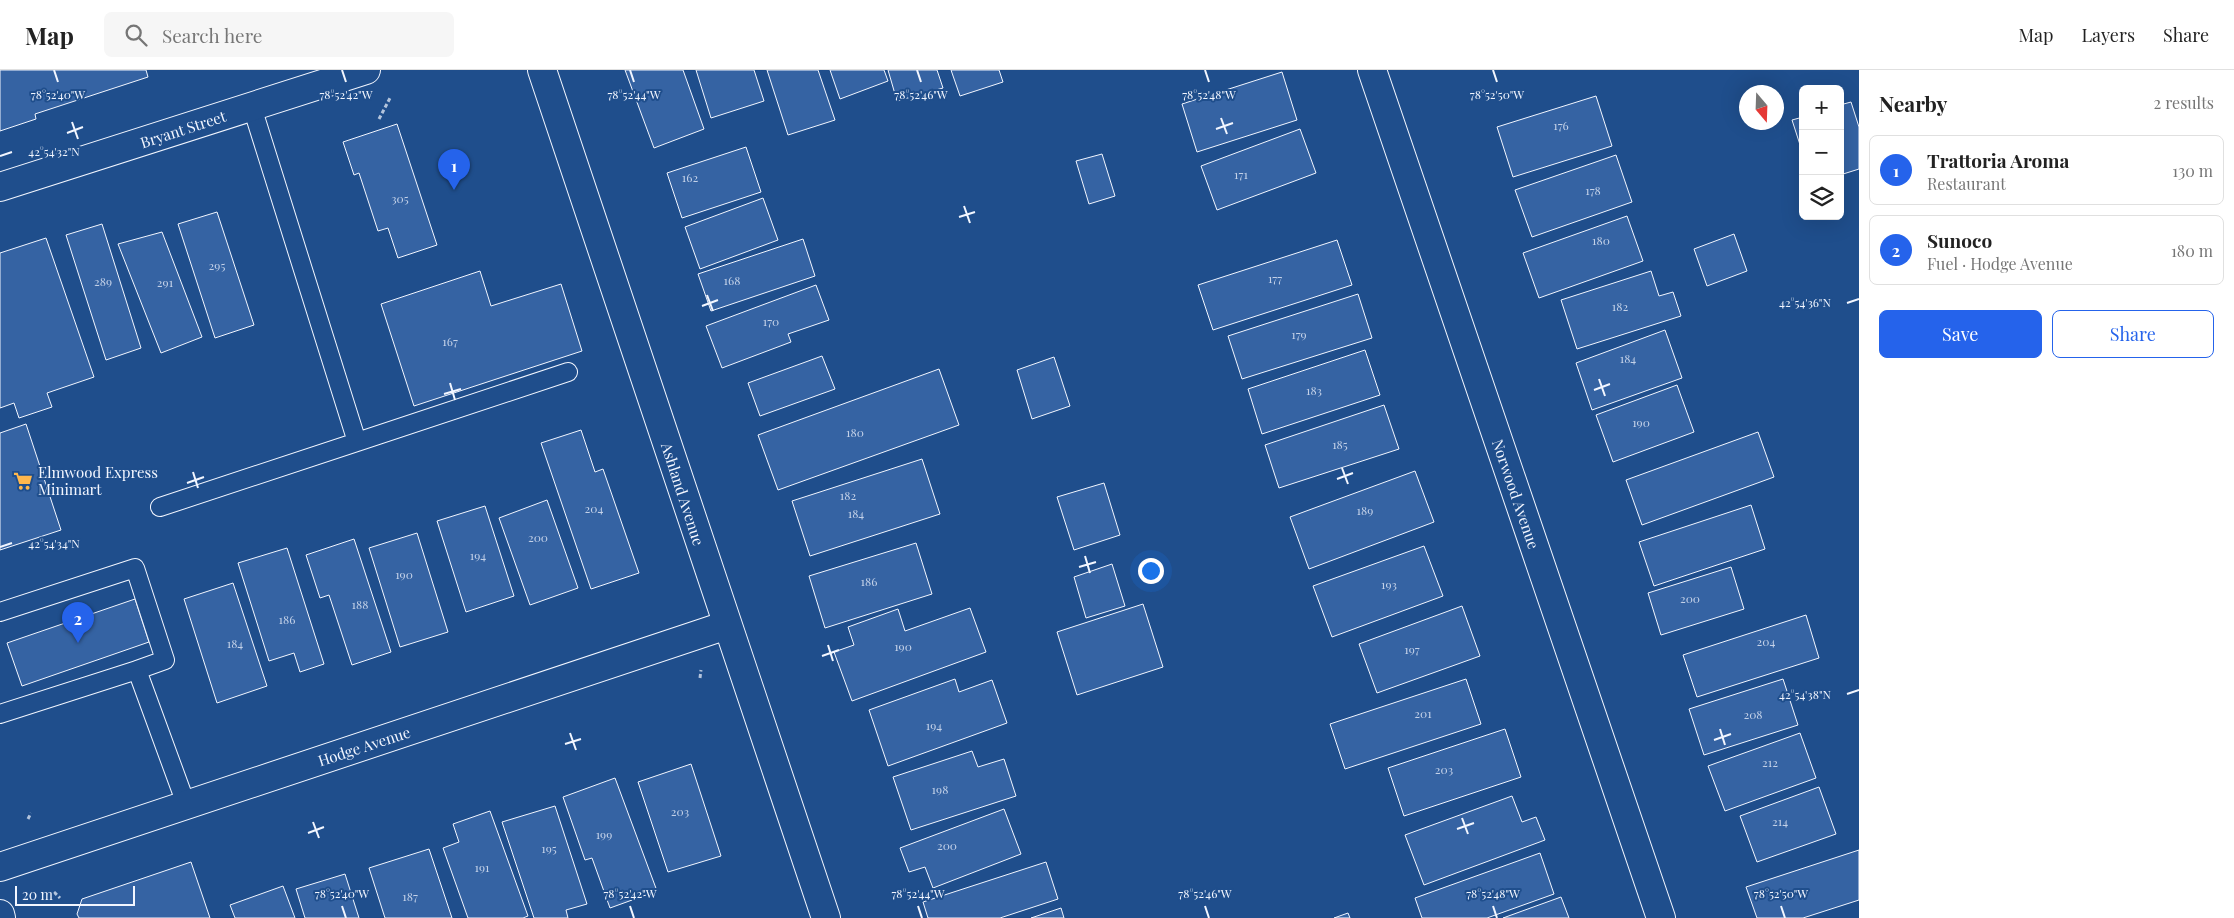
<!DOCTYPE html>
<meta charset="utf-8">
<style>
body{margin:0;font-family:"Playfair Display",serif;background:#f6f6f6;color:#222}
.controls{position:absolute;right:15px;top:15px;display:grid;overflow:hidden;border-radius:8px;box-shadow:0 5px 20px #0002}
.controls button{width:45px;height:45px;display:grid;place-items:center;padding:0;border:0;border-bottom:1px solid #e0e0e0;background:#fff;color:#222;font:25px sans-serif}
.compass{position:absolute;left:1739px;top:15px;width:45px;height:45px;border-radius:50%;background:#fff;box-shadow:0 5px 20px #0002;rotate:161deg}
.scale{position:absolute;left:15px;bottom:12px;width:120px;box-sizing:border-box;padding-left:5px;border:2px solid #f2f6ff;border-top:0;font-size:14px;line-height:18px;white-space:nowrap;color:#f2f6ff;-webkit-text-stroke:4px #1f4e8c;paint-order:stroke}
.you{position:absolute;left:1150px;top:500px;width:18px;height:18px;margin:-12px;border:4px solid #fff;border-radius:50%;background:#1a73e8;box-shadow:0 0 0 8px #1a73e833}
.badge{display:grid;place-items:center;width:32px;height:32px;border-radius:50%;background:#2563eb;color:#fff;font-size:16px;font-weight:700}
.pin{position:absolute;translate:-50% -41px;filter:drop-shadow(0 1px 2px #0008)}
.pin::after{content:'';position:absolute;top:26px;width:18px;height:15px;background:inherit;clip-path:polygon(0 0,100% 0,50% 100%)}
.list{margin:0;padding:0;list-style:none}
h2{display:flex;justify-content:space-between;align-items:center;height:65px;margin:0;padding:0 20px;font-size:21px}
h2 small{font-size:16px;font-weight:400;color:#767676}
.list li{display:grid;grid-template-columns:32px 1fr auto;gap:15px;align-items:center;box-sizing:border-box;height:70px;margin:0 10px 10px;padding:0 10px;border:1px solid #e0e0e0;border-radius:8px}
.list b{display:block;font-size:19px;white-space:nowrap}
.list p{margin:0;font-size:16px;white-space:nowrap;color:#767676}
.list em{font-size:16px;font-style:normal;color:#767676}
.actions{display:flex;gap:10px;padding:15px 20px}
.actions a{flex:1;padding:11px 0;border:1px solid #2563eb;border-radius:8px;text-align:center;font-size:18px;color:#2563eb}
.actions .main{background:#2563eb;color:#fff}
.icon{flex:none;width:28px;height:28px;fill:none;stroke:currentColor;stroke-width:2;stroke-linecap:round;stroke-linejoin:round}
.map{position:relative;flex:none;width:1859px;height:848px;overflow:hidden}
header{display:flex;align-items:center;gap:30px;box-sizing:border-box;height:70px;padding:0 25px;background:#fff;border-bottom:1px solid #e0e0e0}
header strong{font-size:24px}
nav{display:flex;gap:28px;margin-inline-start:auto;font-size:18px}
.search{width:350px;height:45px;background:#f6f6f6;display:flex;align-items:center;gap:12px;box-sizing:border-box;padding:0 18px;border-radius:8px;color:#767676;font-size:19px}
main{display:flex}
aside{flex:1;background:#fff}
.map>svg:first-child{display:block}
.building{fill:#3563a3;stroke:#f2f6ff}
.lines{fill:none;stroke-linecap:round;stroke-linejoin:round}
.service-casing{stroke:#f2f6ff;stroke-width:20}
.minor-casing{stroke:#f2f6ff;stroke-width:30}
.tertiary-casing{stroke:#f2f6ff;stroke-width:30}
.path{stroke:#b3c4dc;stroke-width:3;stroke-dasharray:4 2.5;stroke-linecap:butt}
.service{stroke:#1f4e8c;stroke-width:18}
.minor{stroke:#1f4e8c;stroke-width:28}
.tertiary{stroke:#1f4e8c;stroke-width:28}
.ticks{fill:none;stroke:#f2f6ff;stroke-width:2}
.labels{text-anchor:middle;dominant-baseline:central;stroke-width:4;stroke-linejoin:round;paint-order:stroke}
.number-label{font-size:12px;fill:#c3d1e8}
.street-label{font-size:15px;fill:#f2f6ff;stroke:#1f4e8c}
.poi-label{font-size:15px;fill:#f2f6ff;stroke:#1f4e8c;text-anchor:start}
.ticks-label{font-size:12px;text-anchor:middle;fill:#f2f6ff;stroke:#1f4e8c;stroke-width:4;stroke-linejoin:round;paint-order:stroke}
</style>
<header>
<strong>Map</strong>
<div class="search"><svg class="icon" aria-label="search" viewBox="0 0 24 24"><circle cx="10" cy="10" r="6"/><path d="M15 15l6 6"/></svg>Search here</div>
<nav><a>Map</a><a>Layers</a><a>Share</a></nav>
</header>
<main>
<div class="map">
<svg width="1859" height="848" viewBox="0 0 1859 848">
<rect width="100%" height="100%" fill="#1f4e8c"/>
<path class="building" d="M0,0h146l2,7 -113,37 1,5 -36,12z
M625,0h58l21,59 -50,19z
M696,0h58l10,31 -53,17z
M767,0h51l17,50 -47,15z
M830,0h54l4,11 -48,18z
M888,0h49l6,18 -46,13z
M951,0h48l4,12 -43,14z
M1282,2l15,48 -100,32 -15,-48z
M1596,26l16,50 -99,31 -16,-50z
M1851,32l8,25v42l-19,6v-70z
M1803,47v37l-11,-34z
M397,54l40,121 -39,13 -10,-30 -10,3 -19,-58 -5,2 -11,-33z
M1300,59l16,44 -99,37 -16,-44z
M746,77l15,45 -79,26 -15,-45z
M1102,84l13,42 -26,8 -13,-43z
M1616,85l16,47 -100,35 -17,-47z
M763,128l15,42 -78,29 -15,-42z
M217,142l37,113 -39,13 -37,-114z
M1627,146l16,45 -104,37 -16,-45z
M102,154l39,124 -35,12 -40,-125z
M162,162l40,105 -41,16 -43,-109z
M1734,164l13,37 -40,15 -13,-37z
M46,168l48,139 -47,16 5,14 -33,11 -5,-15 -14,5v-155z
M803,169l12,37 -104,35 -13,-37z
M1337,170l15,45 -139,45 -15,-45z
M480,201l11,35 70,-22 21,67 -168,55 -33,-102z
M1651,201l8,25 14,-4 8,24 -104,33 -16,-49z
M816,215l13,35 -41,14 3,8 -69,26 -16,-42z
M1358,224l14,44 -130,41 -14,-43z
M1665,260l17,48 -90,32 -16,-47z
M1365,280l15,45 -118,39 -14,-45z
M822,286l13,33 -75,27 -12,-33z
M1054,287l16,49 -38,13 -15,-49z
M939,299l20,56 -181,65 -20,-55z
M1677,315l17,47 -81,30 -17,-47z
M1384,335l15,44 -120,39 -14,-43z
M26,354l35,106 -61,20v-117z
M581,360l14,42 8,-3 36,104 -48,16 -50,-146z
M1758,362l16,45 -132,48 -16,-45z
M922,389l18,55 -130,42 -18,-55z
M1415,401l19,51 -125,47 -19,-52z
M1104,413l16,52 -46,15 -17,-53z
M547,430l31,88 -48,17 -31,-87z
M1751,435l14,44 -111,37 -15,-44z
M485,436l29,90 -48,16 -29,-91z
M417,463l31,99 -48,15 -31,-99z
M354,469l37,113 -39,13 -23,-70 -9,3 -14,-43z
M916,473l16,51 -107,34 -16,-52z
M1424,476l19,50 -111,41 -19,-51z
M287,478l37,116 -24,8 -6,-19 -25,8 -31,-98z
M1112,494l13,42 -39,12 -12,-41z
M1731,497l13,42 -83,26 -13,-42z
M233,513l34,103 -50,17 -33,-104z
M135,529l14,43 -127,44 -15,-43z
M1143,534l20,63 -86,28 -20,-63z
M1462,536l18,50 -103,37 -18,-49z
M970,538l16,44 -134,49 -18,-49 20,-7 -6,-18 50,-18 7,22z
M1806,545l13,43 -122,39 -14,-42z
M955,609l4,13 33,-12 15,43 -119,43 -19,-56z
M1466,609l15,45 -136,45 -15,-45z
M1783,609l15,46 -94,30 -15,-46z
M1505,659l16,48 -117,39 -16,-48z
M1800,663l16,45 -91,33 -17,-45z
M972,681l6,16 26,-8 12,37 -105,34 -18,-53z
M691,694l30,92 -53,16 -30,-90z
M615,708l42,113 -47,17 -18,-50 -7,2 -22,-63z
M1819,717l17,47 -79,28 -17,-46z
M1512,726l10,26 14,-5 9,23 -121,45 -19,-50z
M555,736l32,98 -21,6 2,8h-34l-32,-96z
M1004,739l17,45 -88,34 -8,-21 -16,5 -9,-24z
M490,741l38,105 -5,2h-55l-25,-70 16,-6 -6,-18z
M429,779l23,69h-67l-16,-50z
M1859,780v50l-56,18h-46l-11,-31z
M1540,783l14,41 -67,24h-65l-7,-20z
M191,792l19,56h-131l-2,-4 5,-15z
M1046,792l12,37 -58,19h-72l-5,-16z
M345,804l14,44h-54l-9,-29z
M283,816l12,32h-60l-5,-13z
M1561,827l8,21h-66z
M1061,838l3,10h-33z
M1348,843l2,5h-16z"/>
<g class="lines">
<g class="service-casing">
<path id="service" d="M357,372l211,-70
M160,437l197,-65 -105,-335
M0,542l135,-44 30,92 -28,10 49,134
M0,644l137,-44"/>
</g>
<g class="minor-casing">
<path id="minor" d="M542,0l284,848
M1372,0l289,848
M0,117l366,-117
M0,797l727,-242"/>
</g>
<g class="tertiary-casing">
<path id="tertiary" d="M0,844l1,4"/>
</g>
<path class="path" d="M379,49l11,-21
M700,608l1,-8
M28,749l3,-6
M54,822l6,6"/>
<use href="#service" class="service"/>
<use href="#minor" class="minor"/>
<use href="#tertiary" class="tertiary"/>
</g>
<path class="ticks" d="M54,0l4,12M342,0l4,12M630,0l4,12M917,0l4,12M1205,0l4,12M1493,0l4,12M1221,48l6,16M72,52l6,17M1216,59l17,-6M67,63l16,-6M0,86l12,-4M964,136l6,17M959,147l16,-5M707,225l6,16M1847,233l12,-4M702,236l16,-6M1599,309l6,17M450,313l5,17M1594,320l16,-6M444,324l17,-5M1342,398l6,16M193,402l5,16M1337,409l16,-6M187,413l17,-6M0,477l12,-4M1085,486l5,17M1079,497l17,-5M828,575l5,16M822,586l17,-6M1847,624l12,-4M1720,659l5,16M570,663l6,17M1714,670l17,-6M565,674l16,-5M1462,748l6,16M313,752l6,16M1457,759l17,-6M308,763l16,-6M342,836l4,12M630,836l4,12M918,836l4,12M1205,836l4,12M1493,836l4,12M1781,836l4,12"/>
<defs>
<g id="supermarket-bare" transform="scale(1.5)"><path d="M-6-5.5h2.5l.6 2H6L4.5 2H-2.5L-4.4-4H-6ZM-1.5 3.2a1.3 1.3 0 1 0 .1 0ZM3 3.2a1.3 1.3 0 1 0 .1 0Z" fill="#ffb74d" stroke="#1f4e8c" stroke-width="2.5" paint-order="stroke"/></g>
</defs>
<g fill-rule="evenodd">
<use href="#supermarket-bare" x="23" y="411"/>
</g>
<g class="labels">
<g class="number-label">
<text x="1561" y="55">176</text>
<text x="1241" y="104">171</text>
<text x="690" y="107">162</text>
<text x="1593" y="120">178</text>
<text x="400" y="128">305</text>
<text x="1601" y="170">180</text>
<text x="217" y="195">295</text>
<text x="1275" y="208">177</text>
<text x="732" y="210">168</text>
<text x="103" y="211">289</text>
<text x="165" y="212">291</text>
<text x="1620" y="236">182</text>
<text x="771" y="251">170</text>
<text x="1299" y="264">179</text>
<text x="450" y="271">167</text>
<text x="1628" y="288">184</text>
<text x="1314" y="320">183</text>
<text x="1641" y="352">190</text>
<text x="855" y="362">180</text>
<text x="1340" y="374">185</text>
<text x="848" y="425">182</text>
<text x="594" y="438">204</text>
<text x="1365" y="440">189</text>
<text x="856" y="443">184</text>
<text x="538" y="467">200</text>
<text x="478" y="485">194</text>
<text x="404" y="504">190</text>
<text x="869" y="511">186</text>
<text x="1389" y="514">193</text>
<text x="1690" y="528">200</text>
<text x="360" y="534">188</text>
<text x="287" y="549">186</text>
<text x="1766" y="571">204</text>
<text x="235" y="573">184</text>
<text x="903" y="576">190</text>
<text x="1412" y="579">197</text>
<text x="1423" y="643">201</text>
<text x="1753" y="644">208</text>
<text x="934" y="655">194</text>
<text x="1770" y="692">212</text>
<text x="1444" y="699">203</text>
<text x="940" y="719">198</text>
<text x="680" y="741">203</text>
<text x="1780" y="751">214</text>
<text x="604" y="764">199</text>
<text x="947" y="775">200</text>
<text x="549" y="778">195</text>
<text x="482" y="797">191</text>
<text x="410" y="826">187</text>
</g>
<g class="street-label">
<text transform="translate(183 59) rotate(-18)">Bryant Street</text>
<text transform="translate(683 424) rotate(72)">Ashland Avenue</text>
<text transform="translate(1516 424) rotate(71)">Norwood Avenue</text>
<text transform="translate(364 676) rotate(-18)">Hodge Avenue</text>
</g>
<g class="poi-label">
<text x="38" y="402">Elmwood Express<tspan x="38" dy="17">Minimart</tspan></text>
</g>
</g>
<g class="ticks-label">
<text x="921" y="29">78°52'46"W</text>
<text x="1209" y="29">78°52'48"W</text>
<text x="58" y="29">78°52'40"W</text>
<text x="346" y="29">78°52'42"W</text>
<text x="634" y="29">78°52'44"W</text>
<text x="1497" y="29">78°52'50"W</text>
<text x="54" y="86">42°54'32"N</text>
<text x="1805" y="237">42°54'36"N</text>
<text x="54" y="478">42°54'34"N</text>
<text x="1805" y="629">42°54'38"N</text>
<text x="342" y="828">78°52'40"W</text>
<text x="630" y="828">78°52'42"W</text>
<text x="918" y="828">78°52'44"W</text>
<text x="1205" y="828">78°52'46"W</text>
<text x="1493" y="828">78°52'48"W</text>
<text x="1781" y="828">78°52'50"W</text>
</g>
</svg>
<div class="controls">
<button>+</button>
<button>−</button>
<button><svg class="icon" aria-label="layers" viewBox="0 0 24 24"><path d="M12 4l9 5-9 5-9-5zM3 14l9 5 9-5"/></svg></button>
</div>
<svg class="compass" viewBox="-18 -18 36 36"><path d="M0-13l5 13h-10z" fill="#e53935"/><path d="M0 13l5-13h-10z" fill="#767676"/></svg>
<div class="scale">20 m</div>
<div class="you"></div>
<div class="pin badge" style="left:454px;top:120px">1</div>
<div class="pin badge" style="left:78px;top:573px">2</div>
</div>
<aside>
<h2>Nearby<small>2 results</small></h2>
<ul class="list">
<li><span class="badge">1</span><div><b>Trattoria Aroma</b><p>Restaurant</p></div><em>130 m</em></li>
<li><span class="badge">2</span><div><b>Sunoco</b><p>Fuel · Hodge Avenue</p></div><em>180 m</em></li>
</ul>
<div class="actions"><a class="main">Save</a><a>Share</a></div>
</aside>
</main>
